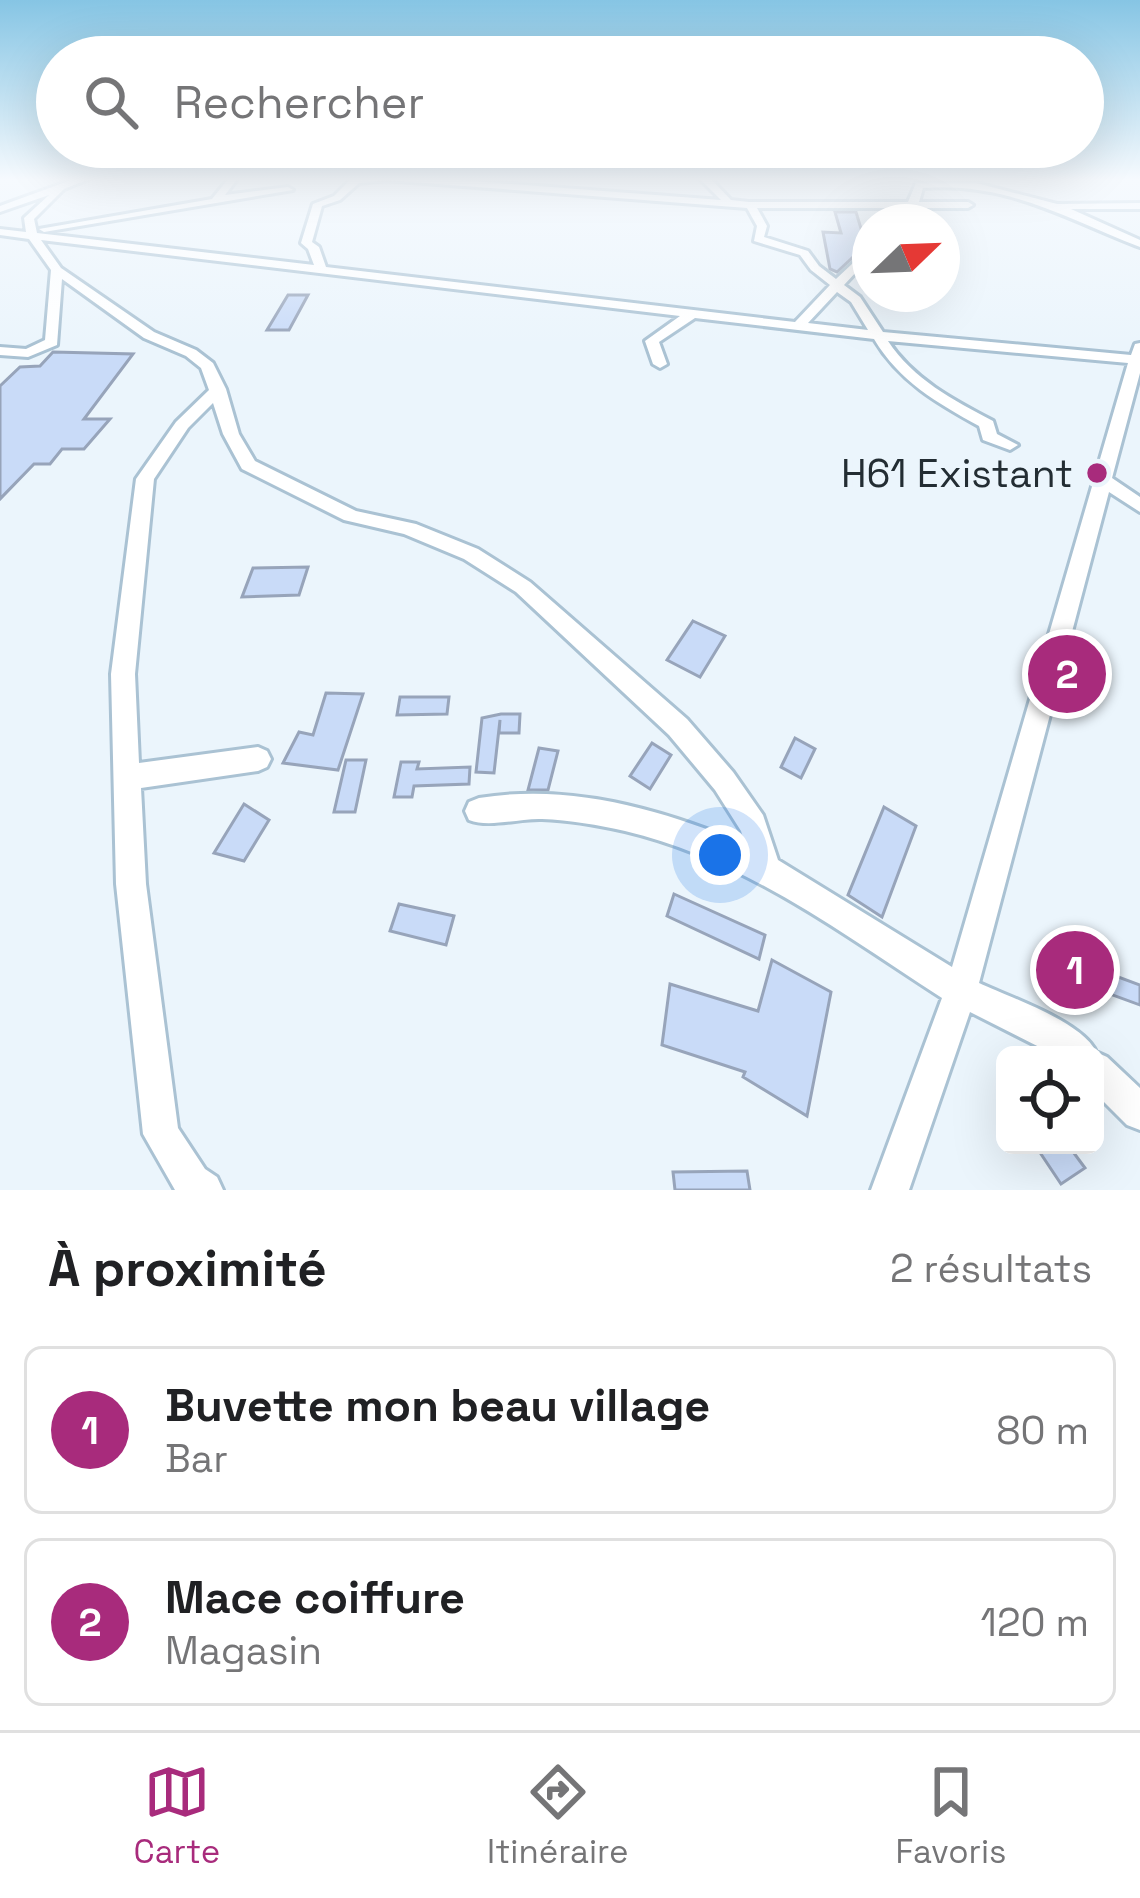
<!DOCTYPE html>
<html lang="fr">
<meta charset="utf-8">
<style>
body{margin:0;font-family:"Space Grotesk",sans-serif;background:#f6f6f6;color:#202124}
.controls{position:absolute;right:36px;bottom:36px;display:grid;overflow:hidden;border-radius:18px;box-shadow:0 12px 48px #0002}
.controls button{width:108px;height:108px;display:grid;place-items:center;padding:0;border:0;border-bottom:3px solid #e0e0e0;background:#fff;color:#202124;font:60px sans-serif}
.compass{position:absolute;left:852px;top:204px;width:108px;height:108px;border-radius:50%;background:#fff;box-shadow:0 12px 48px #0002;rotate:67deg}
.you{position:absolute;left:720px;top:855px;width:42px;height:42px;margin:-30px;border:9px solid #fff;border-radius:50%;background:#1a73e8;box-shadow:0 0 0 18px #1a73e833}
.badge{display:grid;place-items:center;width:78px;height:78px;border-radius:50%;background:#a82b7c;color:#fff;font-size:39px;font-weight:700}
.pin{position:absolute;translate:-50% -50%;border:6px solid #fff;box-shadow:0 3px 12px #0006}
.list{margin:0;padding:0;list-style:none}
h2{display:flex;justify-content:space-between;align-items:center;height:156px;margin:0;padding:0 48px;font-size:51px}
h2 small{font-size:39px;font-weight:400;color:#757577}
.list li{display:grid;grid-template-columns:78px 1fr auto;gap:36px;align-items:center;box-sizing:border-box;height:168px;margin:0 24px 24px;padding:0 24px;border:3px solid #e0e0e0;border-radius:18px}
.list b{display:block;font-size:45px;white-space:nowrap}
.list p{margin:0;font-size:39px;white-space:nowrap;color:#757577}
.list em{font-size:39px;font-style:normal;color:#757577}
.icon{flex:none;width:66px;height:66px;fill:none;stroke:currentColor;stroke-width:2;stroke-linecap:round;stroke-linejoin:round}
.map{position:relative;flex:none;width:1140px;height:1190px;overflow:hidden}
.search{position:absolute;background:#fff;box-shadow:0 12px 48px #0002;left:36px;right:36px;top:36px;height:132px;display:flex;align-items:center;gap:30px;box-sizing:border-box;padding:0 42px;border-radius:66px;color:#757577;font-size:45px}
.sheet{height:540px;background:#fff}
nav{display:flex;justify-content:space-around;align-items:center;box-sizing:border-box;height:168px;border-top:3px solid #e0e0e0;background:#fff;font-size:33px;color:#757577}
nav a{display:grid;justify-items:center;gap:6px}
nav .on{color:#a82b7c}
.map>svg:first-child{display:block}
.building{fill:#c9dbf8;stroke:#97a4ba;stroke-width:3}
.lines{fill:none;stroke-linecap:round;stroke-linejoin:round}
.street-casing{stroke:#aac2d3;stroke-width:6}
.street{fill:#fff;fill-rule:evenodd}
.poi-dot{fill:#a82b7c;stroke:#ebf5fc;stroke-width:4.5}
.labels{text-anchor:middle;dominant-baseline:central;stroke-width:10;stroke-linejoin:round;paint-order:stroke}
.poi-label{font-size:39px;fill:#232d33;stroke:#ebf5fc;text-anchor:end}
</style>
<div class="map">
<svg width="1140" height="1190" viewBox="0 0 1140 1190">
<rect width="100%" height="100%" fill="#ebf5fc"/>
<path class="building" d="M835,212h21l10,33 -29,27 -7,-3 -7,-37 18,1z
M288,295h20l-19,35h-22z
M53,352l80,2 -49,65h26l-26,30h-22l-12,15h-16l-34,35v-113l20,-19 20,-1z
M308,567l-9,28 -57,2 11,-29z
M693,621l32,15 -25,41 -33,-17z
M326,693l37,1 -25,76 -55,-7 16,-31 14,3z
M400,697h49l-2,17 -50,1z
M501,714h19l-1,19h-20l1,-13 -6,53 -18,-1 6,-54z
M795,738l20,11 -14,29 -20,-11z
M652,743l19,12 -21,34 -20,-13z
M539,748l19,3 -10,39h-20z
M346,760h20l-11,52h-21z
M401,762h18l-2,7 53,-2 -1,17 -55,2 -2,11h-18z
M244,804l25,16 -25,41 -30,-8z
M884,807l32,19 -34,91 -34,-22z
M674,894l91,41 -6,24 -92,-43z
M399,904l55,12 -8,29 -56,-14z
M1062,956l78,29v20l-82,-30z
M772,960l59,32 -24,124 -64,-39 2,-5 -83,-27 8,-61 88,27z
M1035,1145h33l17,23 -24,16z
M747,1171l3,19h-75l-2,-18z"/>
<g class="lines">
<g class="street-casing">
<path id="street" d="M77,178h14l-27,11 -30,30 3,14 277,32 -6,-16 -7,-6 12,-39 21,-8 18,-18h80l289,22 -22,-22h11l21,22 18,2h159l8,-19h60l81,21 83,-1v6h-69l69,31v7c-76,-29 -132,-65 -217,-59l-4,14h49l5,3 -5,3h-54l-14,14h-11l13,-14h-145l10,18 -3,11 44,14 11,15 17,13 34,-32v10l-26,28 16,12 23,35 248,23 4,-11 5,-1v30l-28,105 28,19v15l-31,-20 -130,491c30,14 104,39 117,69l11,5 33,31v42l-13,-5 -32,-32v-38h-40l-85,-43 -61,178h-38l71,-192c-101,-65 -198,-139 -317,-167 -27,-6 -55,-11 -83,-12 -22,-1 -53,9 -73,1l-4,-9 4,-9 10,-4c91,-15 181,11 266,46l-4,-13 -26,-41 -46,-55 -153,-143 -52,-33 -60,-25 -60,-14 -102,-51 -19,-35 -10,-31 -25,25 -34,51 -19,195 4,89 119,-16 9,4 4,8 -4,8 -9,4 -117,17 5,96 32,244 27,41 12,8 6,13h-48l-32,-56 -27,-250 -5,-210 25,-195 40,-57 33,-32 -8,-22 -15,-12 -42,-18 -82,-59 -5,66 -29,12 -28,-2v-8l26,2 19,-9 6,-70 -22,-31 -29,-4v-6l26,3 -2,-14 25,-23 -49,17v-6zM386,180l361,28 10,18 -3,15 46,14 11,15 19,15 -35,37 -469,-55 -7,-20 -7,-5 10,-36 18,-6 19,-17zM41,240l639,76 -35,25 8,23 7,4 7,-4 -8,-22 36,-24 179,21c25,42 63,64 105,87l4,14 27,10 8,-5 -21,-11 -4,-13c-40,-21 -80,-42 -105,-80l240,22 -176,604 -174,-107 -15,-45 -30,-43 -46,-53 -157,-137 -52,-33 -62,-25 -60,-13 -101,-50 -16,-27 -13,-45 -13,-26 -17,-13 -42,-18 -93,-64zM837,292l14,10 17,28 -60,-7z
M229,178h9l-13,17 63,-8 5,3 -249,42 -5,-3 173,-30z"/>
</g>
<use href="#street" class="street"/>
</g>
<linearGradient id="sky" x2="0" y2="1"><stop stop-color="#86c5e4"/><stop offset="0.52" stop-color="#f6fafe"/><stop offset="1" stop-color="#f6fafe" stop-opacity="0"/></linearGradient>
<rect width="1140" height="345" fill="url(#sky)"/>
<circle class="poi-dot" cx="1097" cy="473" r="12"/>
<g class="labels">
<g class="poi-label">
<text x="1073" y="473">H61 Existant</text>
</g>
</g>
</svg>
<div class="controls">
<button><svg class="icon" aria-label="locate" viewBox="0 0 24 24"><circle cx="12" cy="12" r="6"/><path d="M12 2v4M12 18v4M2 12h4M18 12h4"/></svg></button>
</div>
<svg class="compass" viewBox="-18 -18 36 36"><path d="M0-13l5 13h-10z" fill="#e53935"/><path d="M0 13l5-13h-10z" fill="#757577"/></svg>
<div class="you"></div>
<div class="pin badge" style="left:1075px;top:970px">1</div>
<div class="pin badge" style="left:1067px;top:674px">2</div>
<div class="search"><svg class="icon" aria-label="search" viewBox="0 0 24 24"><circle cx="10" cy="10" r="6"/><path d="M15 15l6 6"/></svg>Rechercher</div>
</div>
<section class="sheet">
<h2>À proximité<small>2 résultats</small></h2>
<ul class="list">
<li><span class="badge">1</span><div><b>Buvette mon beau village</b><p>Bar</p></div><em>80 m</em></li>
<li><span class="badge">2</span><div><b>Mace coiffure</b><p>Magasin</p></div><em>120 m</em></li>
</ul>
</section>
<nav>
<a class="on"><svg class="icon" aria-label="map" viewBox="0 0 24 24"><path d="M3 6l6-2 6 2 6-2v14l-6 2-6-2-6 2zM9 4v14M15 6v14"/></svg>Carte</a>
<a><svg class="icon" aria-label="directions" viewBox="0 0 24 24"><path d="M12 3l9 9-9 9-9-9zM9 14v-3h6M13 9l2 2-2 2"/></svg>Itinéraire</a>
<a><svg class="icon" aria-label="saved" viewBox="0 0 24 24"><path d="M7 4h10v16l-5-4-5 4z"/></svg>Favoris</a>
</nav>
